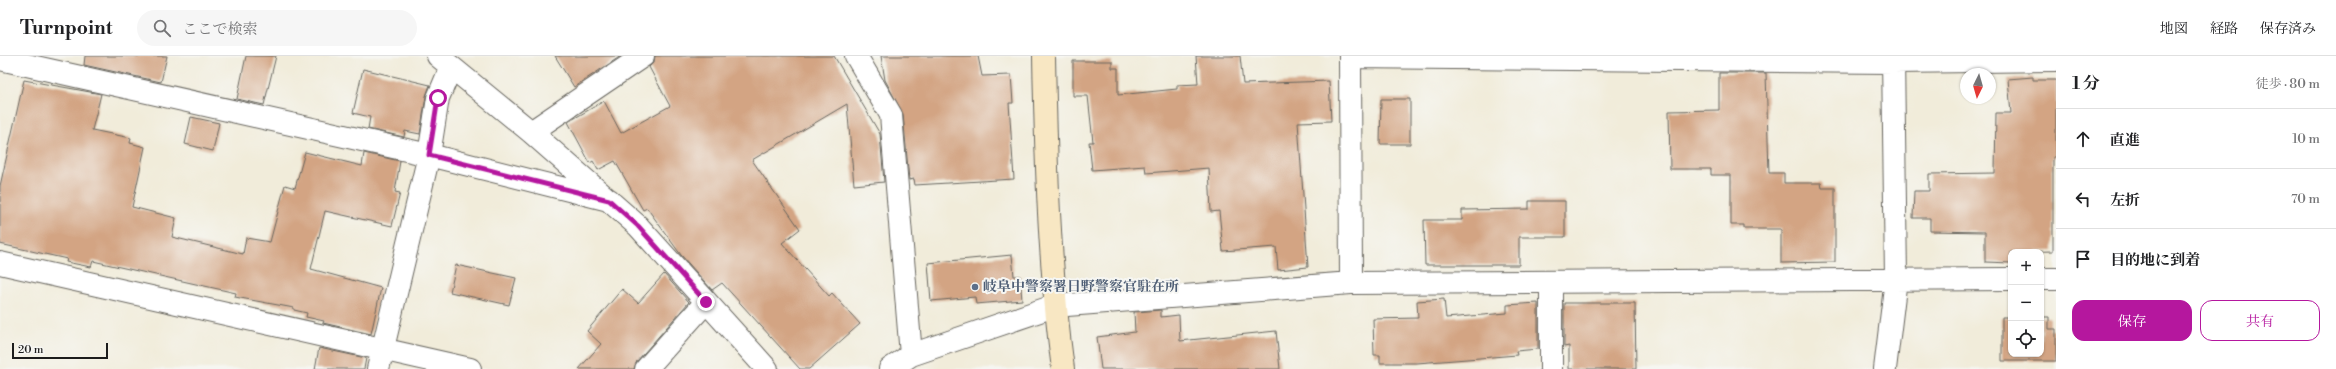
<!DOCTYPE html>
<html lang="ja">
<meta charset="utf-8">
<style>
body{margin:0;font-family:"Libre Bodoni","Noto Serif JP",serif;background:#f6f6f6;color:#202124}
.controls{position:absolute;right:12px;bottom:12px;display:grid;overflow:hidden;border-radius:8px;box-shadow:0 1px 3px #0004}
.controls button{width:36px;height:36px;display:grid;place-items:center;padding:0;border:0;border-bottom:1px solid #e0e0e0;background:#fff;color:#202124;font:20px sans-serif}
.compass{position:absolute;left:1960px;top:12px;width:36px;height:36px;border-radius:50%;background:#fff;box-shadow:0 1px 3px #0004;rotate:185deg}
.scale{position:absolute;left:12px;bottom:10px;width:96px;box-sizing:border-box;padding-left:4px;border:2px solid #1c1c1c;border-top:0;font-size:11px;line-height:14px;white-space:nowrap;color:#1c1c1c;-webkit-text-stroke:3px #f6f6f2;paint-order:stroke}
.stop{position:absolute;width:12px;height:12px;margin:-9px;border:3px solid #b5179e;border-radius:50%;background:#fff}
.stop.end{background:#b5179e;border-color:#fff;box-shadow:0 1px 4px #0008}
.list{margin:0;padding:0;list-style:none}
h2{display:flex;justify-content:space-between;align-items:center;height:52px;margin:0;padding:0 16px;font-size:17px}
h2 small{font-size:13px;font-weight:400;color:#757577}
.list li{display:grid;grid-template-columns:26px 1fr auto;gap:12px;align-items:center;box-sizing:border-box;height:60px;padding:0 16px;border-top:1px solid #e0e0e0}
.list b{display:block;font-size:15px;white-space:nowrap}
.list em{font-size:13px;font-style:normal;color:#757577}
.actions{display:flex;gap:8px;padding:12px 16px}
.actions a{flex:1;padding:9px 0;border:1px solid #b5179e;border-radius:12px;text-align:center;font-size:14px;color:#b5179e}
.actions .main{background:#b5179e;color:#fff}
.icon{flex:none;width:22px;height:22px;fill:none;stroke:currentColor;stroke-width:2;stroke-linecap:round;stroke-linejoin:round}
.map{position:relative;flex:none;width:2056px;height:313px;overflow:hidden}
header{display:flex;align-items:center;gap:24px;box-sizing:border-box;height:56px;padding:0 20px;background:#fff;border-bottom:1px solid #e0e0e0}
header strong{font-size:19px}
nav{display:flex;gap:22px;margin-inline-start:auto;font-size:14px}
.search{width:280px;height:36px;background:#f6f6f6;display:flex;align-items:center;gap:10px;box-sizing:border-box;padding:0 14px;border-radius:22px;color:#757577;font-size:15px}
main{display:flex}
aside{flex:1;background:#fff}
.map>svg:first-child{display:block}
.building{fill:#d3a483}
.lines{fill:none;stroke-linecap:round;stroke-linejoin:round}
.street-casing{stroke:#67655e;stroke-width:24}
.secondary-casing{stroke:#67655e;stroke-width:24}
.street{stroke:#fff;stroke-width:22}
.secondary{stroke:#f8e7c3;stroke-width:22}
.route{stroke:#b5179e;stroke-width:5}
.service-dot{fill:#5c6f8a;stroke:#f6f6f2;stroke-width:1.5}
.labels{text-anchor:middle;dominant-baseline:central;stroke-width:4;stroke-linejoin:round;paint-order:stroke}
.service-label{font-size:14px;font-weight:bold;fill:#4e5e75;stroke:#f6f6f2;text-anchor:start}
</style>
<header>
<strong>Turnpoint</strong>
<div class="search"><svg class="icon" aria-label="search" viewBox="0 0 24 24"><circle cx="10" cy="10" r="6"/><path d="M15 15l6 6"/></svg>ここで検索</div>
<nav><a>地図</a><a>経路</a><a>保存済み</a></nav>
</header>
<main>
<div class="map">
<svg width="2056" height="313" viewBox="0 0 2056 313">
<rect width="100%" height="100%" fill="#f6f6f2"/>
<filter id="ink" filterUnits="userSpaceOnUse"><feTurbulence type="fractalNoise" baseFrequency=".025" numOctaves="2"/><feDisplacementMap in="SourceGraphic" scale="8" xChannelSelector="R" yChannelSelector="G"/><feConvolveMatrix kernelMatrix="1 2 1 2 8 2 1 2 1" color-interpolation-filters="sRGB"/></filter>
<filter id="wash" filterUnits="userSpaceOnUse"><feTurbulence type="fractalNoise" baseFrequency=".012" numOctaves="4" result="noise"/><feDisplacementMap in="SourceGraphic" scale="16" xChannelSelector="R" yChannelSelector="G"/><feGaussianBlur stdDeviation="0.9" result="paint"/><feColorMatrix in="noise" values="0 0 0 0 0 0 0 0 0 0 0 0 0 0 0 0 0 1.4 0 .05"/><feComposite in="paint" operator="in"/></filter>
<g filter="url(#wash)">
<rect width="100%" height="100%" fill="#f1ecda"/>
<g id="blocks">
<path class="building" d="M85,0h82l-6,26 -77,-17z
M246,0h30l-12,49 -27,-6z
M555,0h66l-47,31z
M655,0h179l46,78 4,48 -30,3 -7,-81 -95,56 48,69 -18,14 47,53 3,-3 28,31 -51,45h-9l-78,-86 -10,7 -31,-35 -34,-47 -4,2 -28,-49 -17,9 -5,-9 -3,2 -22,-41 36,-21 17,32 49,-27 -21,-39 5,-5z
M881,0h97l4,20 29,-1 2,28h-4l5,76 -99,6 -1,-6 -5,1 -6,-66 -18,-34z
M1196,0h44l3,28 86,-3 2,40 -33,1 10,145 -30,3 -2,-23 -53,4 -4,-40 -8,1 -2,-44 -63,5 -1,-7 -53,4 -3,-28h4l-5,-46h-15v-35h39v7h6v27l59,-6v-4l21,-1z
M363,13l67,16 -4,11 -6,38 -15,-3 -1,6 -36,-8 2,-12 -17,-4z
M1719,17h47l3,100h15v10h37l1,5h13v74l-54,1v-34h-37v-4h-13v-50h-20v-6h-41l-1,-58 50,-1z
M2033,21v3h23v77h-3v94l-42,1v11l-26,-1v-30l-55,-1v-13h-17l1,-27h15v-17l66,-1 1,-60h15l-3,-34z
M24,24l77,14 -9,36 39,8 -1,5 15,4 -13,60 44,11 -4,19 71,17 3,-16 24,4 15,-57 10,3 10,-36 57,14 2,-13 36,8 -5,31 5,1 -8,33 -67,-15 -14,58 70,19 -10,46 -48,-11 1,-2 -18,-4 1,-4 -13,-3v-2l-59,-11 1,-4 -143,-32 -2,6 -25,-5 1,-3 -67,-15v-58z
M1381,43h29v45h-30z
M191,61l28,6 -6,28 -28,-7z
M1529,145h36v36h-46v28h-94l-1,-45h38v-10l67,-1z
M1012,199l2,21h6l2,24 -46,4 -1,-7 -44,4 -3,-38z
M456,209l60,13 -7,27 -59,-13z
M664,218l25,28 -52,59 -3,8h-55l22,-25 -14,-13 35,-42 16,14z
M1444,243l2,19 61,-5v-8l31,-2v46l-22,2 1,4 -100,8h-37v-8h-6l-1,-36 45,-1 -1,-17z
M1564,247h71l1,66h-67v-23l-5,1z
M1161,254v7l18,-2 1,26 96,-10 4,38h-179l-4,-32 38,-5 -1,-20z
M2002,261h9v37h30v-37h8v12h7v32h-54z
M319,292l47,10 -2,11h-49z"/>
</g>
</g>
<g filter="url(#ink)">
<use href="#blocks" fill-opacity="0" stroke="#67655e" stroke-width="1"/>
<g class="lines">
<g class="street-casing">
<path id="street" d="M438,0l93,76 107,94 129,143
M856,0l35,59 20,240
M1350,0l1,227
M1350,1l543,5 163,-2
M0,3l429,96 180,45
M531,76l112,-76
M0,207l470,106
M2041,223h15
M378,313l51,-214 9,-57 13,-31
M646,313l60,-67
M890,313l21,-14 143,-49 297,-23 660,-4
M1551,313v-86
M1885,313l11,-90 -3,-223"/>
</g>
<g class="secondary-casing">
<path id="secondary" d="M1044,0c2,105 5,209 19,313"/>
</g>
<use href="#street" class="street"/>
<use href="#secondary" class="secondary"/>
</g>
</g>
<g class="lines" filter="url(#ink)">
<path class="route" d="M438,42l-9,57 180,45 29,26 68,76"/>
</g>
<circle class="service-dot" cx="975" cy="231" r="4"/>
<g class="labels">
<g class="service-label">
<text x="983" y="231">岐阜中警察署日野警察官駐在所</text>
</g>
</g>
</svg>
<div class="controls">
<button>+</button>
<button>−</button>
<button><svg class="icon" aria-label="locate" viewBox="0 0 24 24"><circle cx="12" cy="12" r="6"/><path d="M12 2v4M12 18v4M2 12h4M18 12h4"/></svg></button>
</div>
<svg class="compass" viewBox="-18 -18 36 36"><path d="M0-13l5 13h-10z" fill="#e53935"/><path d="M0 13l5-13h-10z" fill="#757577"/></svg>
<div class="scale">20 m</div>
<div class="stop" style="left:438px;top:42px"></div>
<div class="stop end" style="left:706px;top:246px"></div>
</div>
<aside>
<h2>1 分<small>徒歩 · 80 m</small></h2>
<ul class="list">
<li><svg class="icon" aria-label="ahead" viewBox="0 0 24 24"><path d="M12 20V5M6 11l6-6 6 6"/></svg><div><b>直進</b></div><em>10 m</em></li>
<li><svg class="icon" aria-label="left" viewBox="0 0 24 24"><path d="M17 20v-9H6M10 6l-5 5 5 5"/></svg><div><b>左折</b></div><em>70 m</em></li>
<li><svg class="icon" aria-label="arrive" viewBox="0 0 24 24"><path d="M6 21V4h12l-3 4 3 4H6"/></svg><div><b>目的地に到着</b></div></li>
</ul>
<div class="actions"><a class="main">保存</a><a>共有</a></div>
</aside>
</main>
